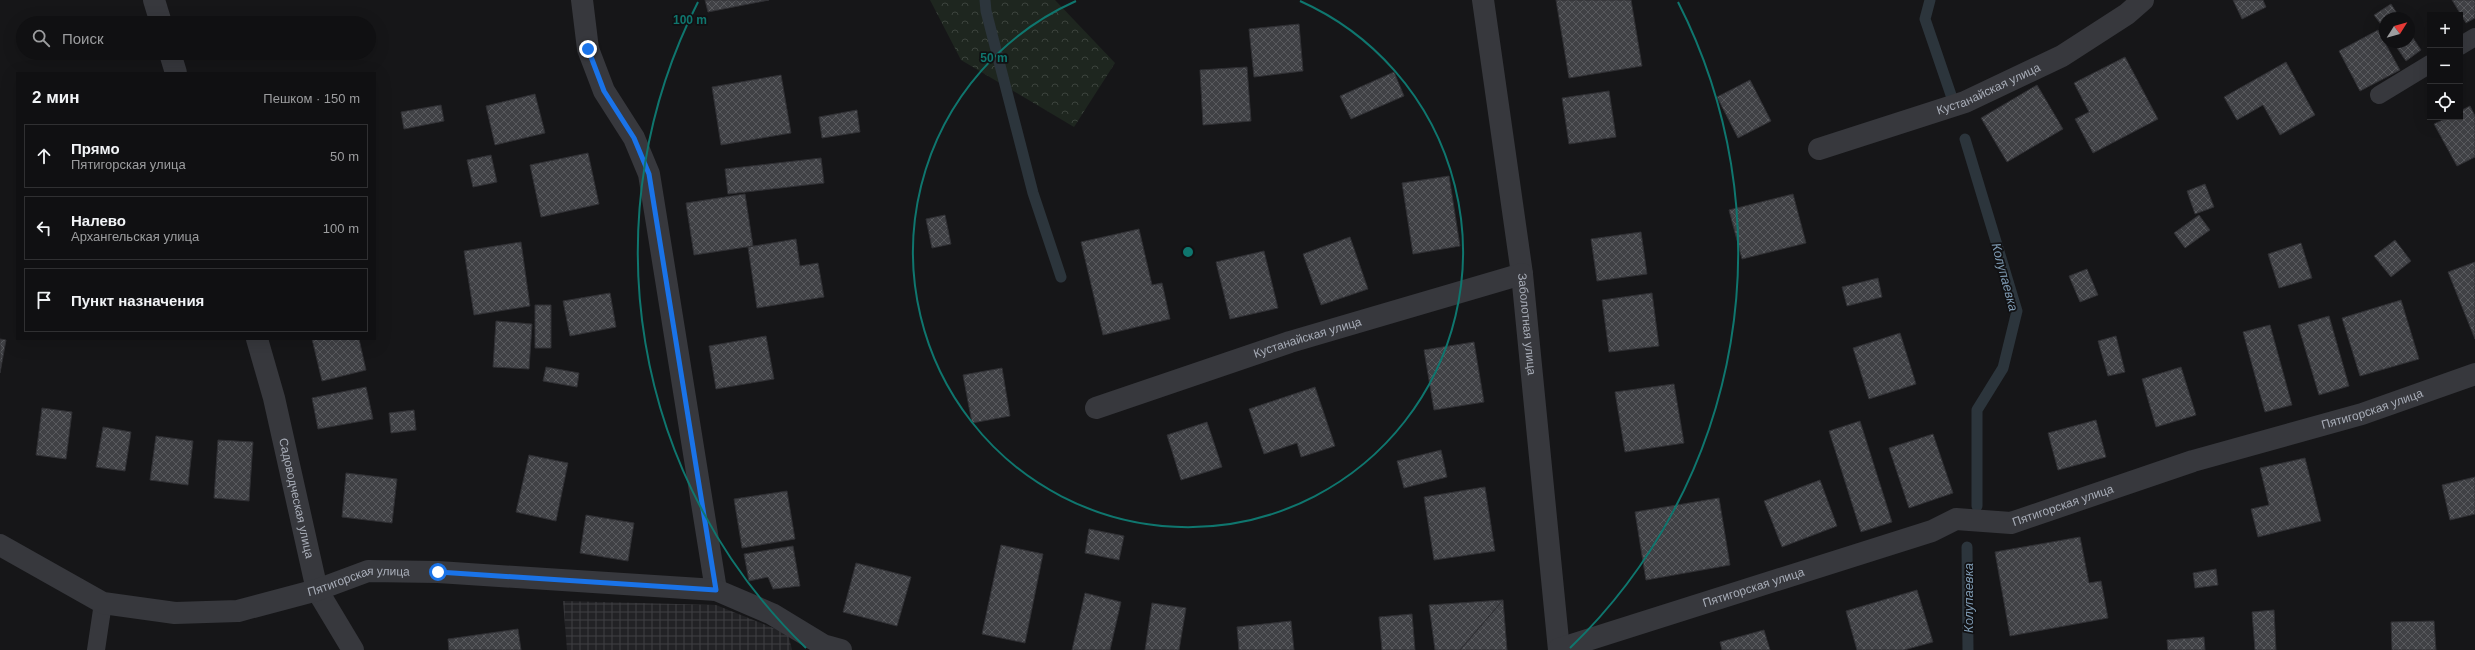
<!DOCTYPE html>
<html lang="ru">
<meta charset="utf-8">
<style>
body{margin:0;font-family:Helvetica,sans-serif;background:#19191b;color:#f1f3f6}
.controls{position:absolute;right:12px;top:12px;display:grid;overflow:hidden;border-radius:0px;box-shadow:0 4px 16px #0002}
.controls button{width:36px;height:36px;display:grid;place-items:center;padding:0;border:0;border-bottom:1px solid #303032;background:#101012;color:#f1f3f6;font:20px sans-serif}
.compass{position:absolute;left:2379px;top:12px;width:36px;height:36px;border-radius:50%;background:#101012;box-shadow:0 4px 16px #0002;rotate:53deg}
.stop{position:absolute;width:12px;height:12px;margin:-9px;border:3px solid #1a73e8;border-radius:50%;background:#fff}
.stop.end{background:#1a73e8;border-color:#fff;box-shadow:0 1px 4px #0008}
.list{margin:0;padding:0;list-style:none}
h2{display:flex;justify-content:space-between;align-items:center;height:52px;margin:0;padding:0 16px;font-size:17px}
h2 small{font-size:13px;font-weight:400;color:#9c9d9f}
.list li{display:grid;grid-template-columns:26px 1fr auto;gap:12px;align-items:center;box-sizing:border-box;height:64px;margin:0 8px 8px;padding:0 8px;border:1px solid #303032;border-radius:0px}
.list b{display:block;font-size:15px;white-space:nowrap}
.list p{margin:0;font-size:13px;white-space:nowrap;color:#9c9d9f}
.list em{font-size:13px;font-style:normal;color:#9c9d9f}
.icon{flex:none;width:22px;height:22px;fill:none;stroke:currentColor;stroke-width:2;stroke-linecap:round;stroke-linejoin:round}
.map{position:relative;flex:none;width:2475px;height:650px;overflow:hidden}
.search{position:absolute;background:#101012;box-shadow:0 4px 16px #0002;left:16px;top:16px;width:360px;height:44px;display:flex;align-items:center;gap:10px;box-sizing:border-box;padding:0 14px;border-radius:22px;color:#9c9d9f;font-size:15px}
.panel{position:absolute;background:#101012;box-shadow:0 4px 16px #0002;left:16px;top:72px;width:360px;height:268px;border-radius:0px}
.map>svg:first-child{display:block}
.industrial{fill:url(#industrial-grid)}
.forest{fill:url(#forest-crowns)}
.lines{fill:none;stroke-linecap:round;stroke-linejoin:round}
.stream{stroke:#2c353c;stroke-width:11}
.building{fill:url(#building-cross-hatch);stroke:#303034}
.service{stroke:#37383d;stroke-width:18}
.minor{stroke:#37383d;stroke-width:22}
.route{stroke:#1a73e8;stroke-width:5}
.ring{fill:none;stroke:#0f766e;stroke-width:2}
.labels{text-anchor:middle;dominant-baseline:central;stroke-width:3.5;stroke-linejoin:round;paint-order:stroke}
.street-label{font-size:12px;fill:#a8adb8;stroke:#111113}
.water-label{font-size:13px;font-style:italic;fill:#7f9bb3;stroke:#111113}
.centre{fill:#0f766e;stroke:#111113;stroke-width:2}
.ring-label{font-size:12px;text-anchor:middle;font-weight:bold;fill:#0f766e;stroke:#111113;stroke-width:3.5;stroke-linejoin:round;paint-order:stroke}
</style>
<div class="map">
<svg width="2475" height="650" viewBox="0 0 2475 650">
<defs>
<pattern id="industrial-grid" width="8" height="8" patternUnits="userSpaceOnUse"><rect width="8" height="8" fill="#222225"/><path d="M0 4h8M4 0v8" fill="none" stroke="#3f3f43"/></pattern>
<pattern id="forest-crowns" width="20" height="18" patternUnits="userSpaceOnUse"><rect width="20" height="18" fill="#1e261f"/><path d="M2 6a3 3 0 1 1 6 0M12 15a3 3 0 1 1 6 0" fill="none" stroke="#3c433d"/></pattern>
<pattern id="building-cross-hatch" width="8" height="8" patternUnits="userSpaceOnUse"><rect width="8" height="8" fill="#404145"/><path d="M0 0l8 8M0 8l8-8" fill="none" stroke="#595a5e"/></pattern>
</defs>
<rect width="100%" height="100%" fill="#161618"/>
<path class="industrial" d="M563,601l153,4 72,29 4,16h-225z"/>
<path class="forest" d="M930,0h125l60,63 -41,64 -113,-67z"/>
<g class="lines">
<path class="stream" d="M985,0l1,11 47,182 28,84
M1930,0l-5,19 26,76
M1965,139l52,172 -14,57 -26,42v96
M1967,547l1,103"/>
</g>
<path class="building" d="M705,0h64l-61,12z
M1556,0h75l11,66 -73,12z
M2233,0h30l3,7 -24,12z
M2452,0h23v18l-9,5z
M2391,4l9,14h-15v12l-11,-15z
M1299,24l4,47 -49,6 -5,-48z
M2378,30l22,40 -40,21 -21,-40z
M2409,32l12,18 -15,11 -13,-19h16z
M2125,57l33,62 -65,34 -18,-34 14,-7 -15,-29z
M2286,62l29,53 -35,20 -17,-30 -26,15 -13,-23z
M1247,67l4,54 -48,4 -3,-55z
M1394,72l10,24 -53,23 -11,-23z
M781,75l10,58 -70,12 -9,-58z
M1750,80l21,41 -33,17 -21,-41z
M2037,85l26,44 -56,33 -26,-44z
M1609,91l7,46 -47,7 -7,-46z
M535,94l10,39 -50,12 -9,-39z
M441,105l3,16 -40,8 -3,-17z
M2470,106l5,10v41l-18,9 -23,-42 15,-7h11v-6z
M857,110l3,22 -38,6 -3,-21z
M588,153l11,51 -58,13 -11,-52z
M491,155l6,27 -24,5 -6,-27z
M821,158l3,25 -96,11 -3,-25z
M1449,176l11,70 -47,8 -11,-71z
M2205,184l9,23 -19,7 -8,-23z
M745,194l8,52 -59,9 -8,-52z
M1793,194l13,49 -64,16 -13,-49z
M945,215l6,29 -19,4 -6,-29z
M2199,215l11,15 -25,18 -11,-15z
M1139,229l13,56 10,-2 8,36 -67,16 -22,-93z
M1641,232l6,42 -50,7 -6,-42z
M1350,237l18,52 -47,16 -18,-51z
M796,239l4,27 18,-3 6,34 -67,11 -9,-61z
M2395,240l16,21 -20,16 -17,-21z
M521,242l9,64 -56,9 -10,-64z
M2301,243l11,35 -33,10 -11,-34z
M1264,251l14,57 -48,11 -14,-57z
M2475,262v77l-27,-67z
M2087,269l11,26 -18,7 -11,-26z
M1878,278l4,19 -35,9 -5,-19z
M610,293l6,34 -46,9 -7,-35z
M1652,293l7,53 -50,6 -7,-52z
M2401,300l18,59 -59,17 -18,-58z
M535,305h16v43h-16z
M2329,316l20,70 -30,9 -21,-70z
M496,321l36,3 -3,45 -36,-2z
M2270,325l22,80 -27,7 -22,-80z
M1900,333l16,51 -47,15 -16,-51z
M766,336l8,43 -58,10 -7,-43z
M2116,336l9,36 -17,4 -10,-35z
M0,339l6,1 -6,33z
M312,339h47l7,31 -44,11z
M1474,342l10,60 -50,8 -10,-60z
M546,367l33,6 -2,14 -34,-6z
M2181,367l15,48 -40,12 -14,-48z
M1002,368l8,48 -38,7 -9,-48z
M1674,384l10,59 -59,9 -10,-60z
M366,387l7,32 -55,10 -6,-31z
M1315,387l20,59 -34,11 -4,-14 -33,11 -15,-45z
M42,408l30,4 -6,47 -30,-4z
M414,410l2,20 -25,3 -2,-20z
M2096,420l10,37 -48,13 -10,-37z
M1860,421l32,101 -31,10 -32,-101z
M1207,422l15,45 -41,13 -14,-45z
M103,427l28,5 -6,39 -29,-4z
M1933,434l20,59 -44,15 -20,-60z
M156,436l37,5 -5,44 -38,-5z
M218,440l35,2 -4,59 -35,-3z
M1441,450l6,27 -43,11 -7,-27z
M529,455l39,8 -12,58 -40,-9z
M2305,458l16,63 -63,16 -7,-28 18,-4 -9,-37z
M346,473l51,6 -5,44 -50,-6z
M2475,477v37l-25,6 -8,-35z
M1820,480l17,46 -55,21 -18,-46z
M1485,487l10,64 -61,9 -10,-63z
M787,491l8,48 -53,9 -8,-49z
M1719,498l11,67 -84,15 -11,-68z
M586,515l48,8 -6,38 -48,-8z
M1089,529l35,7 -5,24 -34,-7z
M2080,537l9,46 12,-2 7,37 -98,18 -15,-84z
M1001,545l42,9 -18,89 -43,-9z
M793,546l7,40 -27,3 -5,-12 -19,4 -5,-27z
M856,563l55,14 -14,49 -54,-14z
M2216,569l2,16 -23,3 -2,-15z
M1917,590l16,52 -29,8h-47l-11,-39z
M1085,593l36,9 -11,48h-38z
M1503,600l-43,50h-25l-6,-45z
M1503,600l4,50h-47z
M1152,603l34,5 -7,42h-34z
M2274,610l2,40h-21l-3,-38z
M1412,614l3,36h-33l-3,-33z
M1291,621l3,29h-55l-2,-23z
M2434,621l2,29h-44l-1,-28z
M518,629l3,21h-72l-1,-11z
M1764,630l6,20h-48l-2,-8z
M2204,637l1,13h-37l-1,-10z"/>
<g class="lines">
<path class="service" d="M2460,46l15,-9
M2379,95l51,-31
M96,650l7,-47"/>
<g class="minor">
<path d="M154,0l7,23"/>
<path d="M582,0l6,49 16,42 30,47 15,36 67,416"/>
<path id="s1" d="M1483,0l39,274 37,376"/>
<path d="M170,53l6,20"/>
<path id="s2" d="M1819,149l146,-47 97,-46 65,-42 16,-14"/>
<path id="s3" d="M257,339l17,59 43,192 36,60"/>
<path id="s4" d="M1096,408l194,-66 232,-68"/>
<path id="s5" d="M0,545l103,58 72,10 63,-2 79,-21 51,-19 70,1 278,18 56,24 51,31 18,5"/>
<path id="s6" d="M1559,649l373,-118 24,-12 55,4 182,-62 169,-47 113,-40"/>
</g>
</g>
<g class="lines">
<path class="route" d="M438,572l278,18 -67,-416 -15,-36 -30,-47 -16,-42"/>
</g>
<g class="ring">
<path d="M1300 1A275 275 0 1 1 1076 1"/>
<path d="M806 648A550 550 0 0 1 698 2M1678 2A550 550 0 0 1 1570 648"/>
</g>
<g class="labels">
<g class="street-label">
<text stroke="none"><textPath href="#s2" startOffset="180">Кустанайская улица</textPath></text>
<text stroke="none"><textPath href="#s1" startOffset="327">Заболотная улица</textPath></text>
<text stroke="none"><textPath href="#s4" startOffset="223">Кустанайская улица</textPath></text>
<text stroke="none"><textPath href="#s6" startOffset="852">Пятигорская улица</textPath></text>
<text stroke="none"><textPath href="#s3" startOffset="164">Садоводческая улица</textPath></text>
<text stroke="none"><textPath href="#s6" startOffset="528">Пятигорская улица</textPath></text>
<text stroke="none"><textPath href="#s5" startOffset="379">Пятигорская улица</textPath></text>
<text stroke="none"><textPath href="#s6" startOffset="204">Пятигорская улица</textPath></text>
</g>
<g class="water-label">
<text transform="translate(2005 277) rotate(75)">Колупаевка</text>
<text transform="translate(1968 598) rotate(-90)">Колупаевка</text>
</g>
</g>
<circle cx="1188" cy="252" r="6" class="centre"/>
<g class="ring-label">
<text x="690" y="24">100 m</text>
<text x="994" y="62">50 m</text>
</g>
</svg>
<div class="controls">
<button>+</button>
<button>−</button>
<button><svg class="icon" aria-label="locate" viewBox="0 0 24 24"><circle cx="12" cy="12" r="6"/><path d="M12 2v4M12 18v4M2 12h4M18 12h4"/></svg></button>
</div>
<svg class="compass" viewBox="-18 -18 36 36"><path d="M0-13l5 13h-10z" fill="#e53935"/><path d="M0 13l5-13h-10z" fill="#9c9d9f"/></svg>
<div class="stop" style="left:438px;top:572px"></div>
<div class="stop end" style="left:588px;top:49px"></div>
<div class="search"><svg class="icon" aria-label="search" viewBox="0 0 24 24"><circle cx="10" cy="10" r="6"/><path d="M15 15l6 6"/></svg>Поиск</div>
<section class="panel">
<h2>2 мин<small>Пешком · 150 m</small></h2>
<ul class="list">
<li><svg class="icon" aria-label="ahead" viewBox="0 0 24 24"><path d="M12 20V5M6 11l6-6 6 6"/></svg><div><b>Прямо</b><p>Пятигорская улица</p></div><em>50 m</em></li>
<li><svg class="icon" aria-label="left" viewBox="0 0 24 24"><path d="M17 20v-9H6M10 6l-5 5 5 5"/></svg><div><b>Налево</b><p>Архангельская улица</p></div><em>100 m</em></li>
<li><svg class="icon" aria-label="arrive" viewBox="0 0 24 24"><path d="M6 21V4h12l-3 4 3 4H6"/></svg><div><b>Пункт назначения</b></div></li>
</ul>
</section>
</div>
